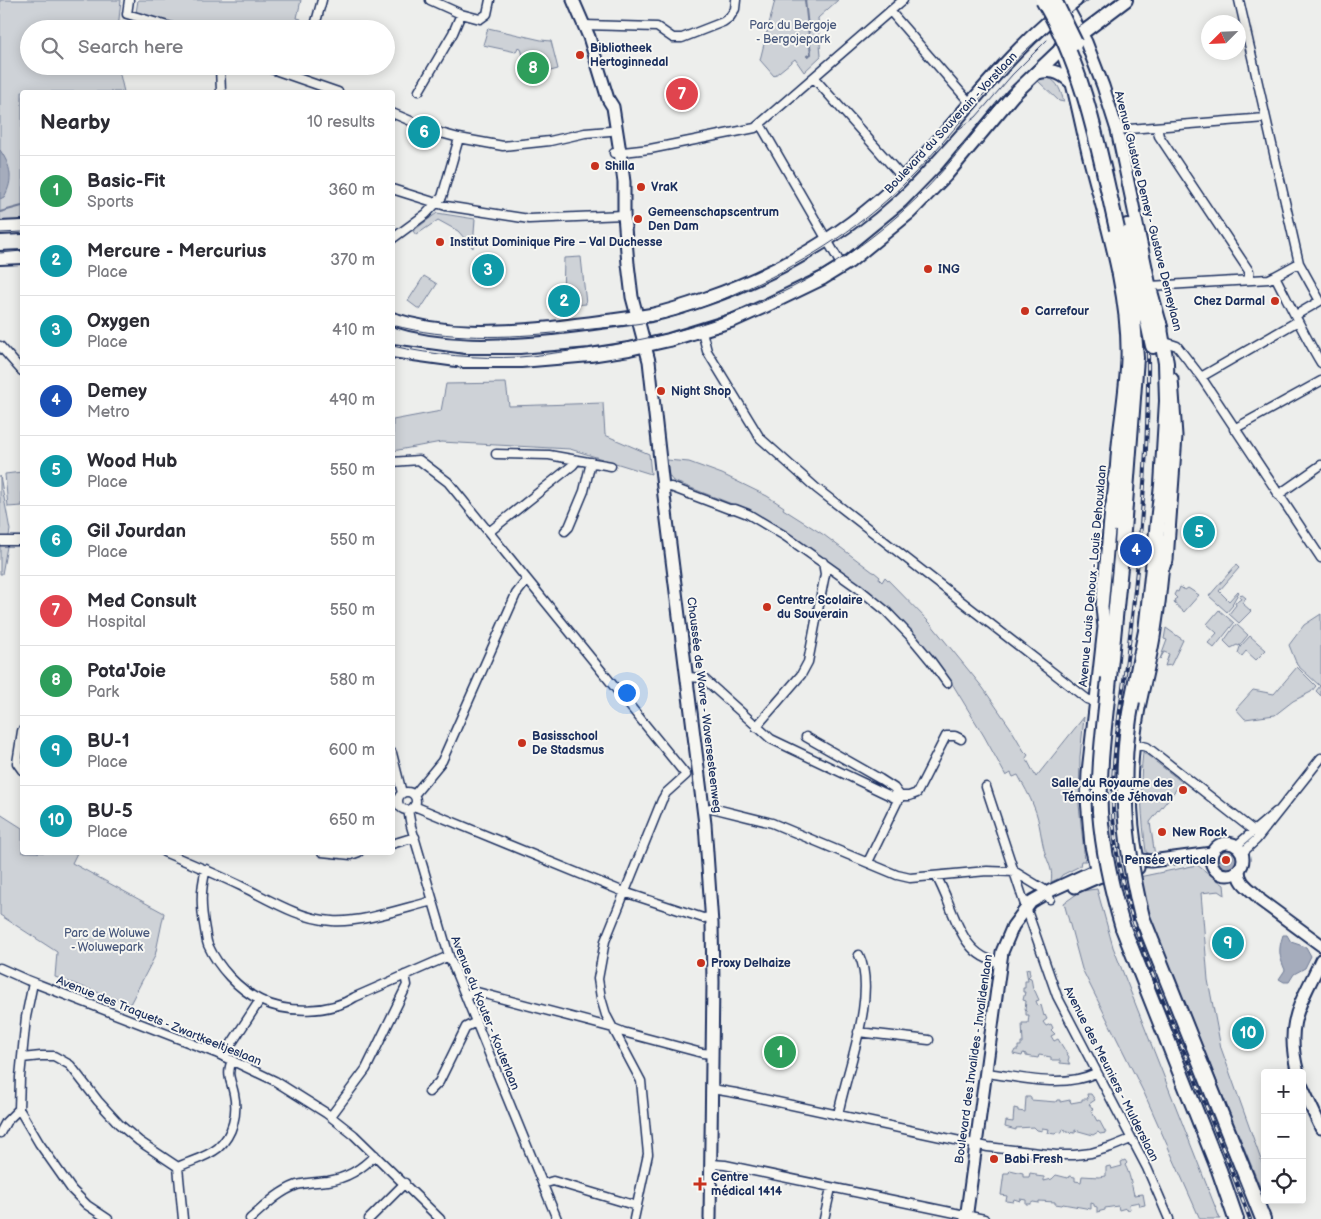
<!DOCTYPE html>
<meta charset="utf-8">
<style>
body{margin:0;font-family:"Balsamiq Sans",sans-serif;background:#f2f2f3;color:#2b2b33}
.controls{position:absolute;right:15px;bottom:15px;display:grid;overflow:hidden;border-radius:5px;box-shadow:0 2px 12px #0003}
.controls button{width:45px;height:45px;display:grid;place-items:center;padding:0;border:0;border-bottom:1px solid #e1e1e2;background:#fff;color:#2b2b33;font:25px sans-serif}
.compass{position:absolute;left:1201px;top:15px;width:45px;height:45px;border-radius:50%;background:#fff;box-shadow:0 2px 12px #0003;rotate:246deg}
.you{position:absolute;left:626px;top:692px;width:18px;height:18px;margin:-12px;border:4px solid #fff;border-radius:50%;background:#1a73e8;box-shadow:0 0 0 8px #1a73e833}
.badge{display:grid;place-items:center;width:32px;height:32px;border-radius:50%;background:#0f766e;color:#fff;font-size:16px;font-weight:700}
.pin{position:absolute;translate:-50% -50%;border:2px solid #fff;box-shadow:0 1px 5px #0006}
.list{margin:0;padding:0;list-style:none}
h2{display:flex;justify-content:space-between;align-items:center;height:65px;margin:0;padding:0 20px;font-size:21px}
h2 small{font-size:16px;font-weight:400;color:#7c7c81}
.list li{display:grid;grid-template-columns:32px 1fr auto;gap:15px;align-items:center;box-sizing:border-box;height:70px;padding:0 20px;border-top:1px solid #e1e1e2}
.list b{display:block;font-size:19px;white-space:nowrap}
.list p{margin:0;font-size:16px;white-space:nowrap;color:#7c7c81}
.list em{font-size:16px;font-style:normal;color:#7c7c81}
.icon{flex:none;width:28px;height:28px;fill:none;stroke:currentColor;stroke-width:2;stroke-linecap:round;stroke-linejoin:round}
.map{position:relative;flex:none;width:1321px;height:1219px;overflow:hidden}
.search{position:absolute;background:#fff;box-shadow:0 2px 12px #0003;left:20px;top:20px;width:375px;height:55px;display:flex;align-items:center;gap:12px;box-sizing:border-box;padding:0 18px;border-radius:28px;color:#7c7c81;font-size:19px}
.panel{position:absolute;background:#fff;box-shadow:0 2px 12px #0003;left:20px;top:90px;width:375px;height:765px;border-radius:5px}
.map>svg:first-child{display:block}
.green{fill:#ced2d7;stroke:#74809a}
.water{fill:#a5acbc;stroke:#6e7a96}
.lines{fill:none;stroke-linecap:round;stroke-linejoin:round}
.stream{stroke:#6e7a96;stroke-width:2}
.street-casing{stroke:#1b2f5e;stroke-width:11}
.secondary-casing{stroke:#1b2f5e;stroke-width:15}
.primary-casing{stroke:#1b2f5e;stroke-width:16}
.highway-casing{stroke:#1b2f5e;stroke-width:18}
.street{stroke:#f6f6f2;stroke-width:8}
.secondary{stroke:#f6f6f2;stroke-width:11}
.primary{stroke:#f6f6f2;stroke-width:12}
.highway{stroke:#f6f6f2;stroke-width:14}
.tram{stroke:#1b2f5e;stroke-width:1}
.rail-casing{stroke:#1b2f5e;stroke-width:4}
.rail{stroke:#f6f6f2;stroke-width:2;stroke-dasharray:5.5;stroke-linecap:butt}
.highway-bridge-casing{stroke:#1b2f5e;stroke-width:18;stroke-linecap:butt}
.highway-bridge{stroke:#f6f6f2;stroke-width:14}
.poi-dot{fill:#c8321e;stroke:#f6f6f2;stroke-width:2}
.labels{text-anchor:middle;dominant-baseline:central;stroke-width:4;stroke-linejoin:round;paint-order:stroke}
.park-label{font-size:12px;fill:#48587c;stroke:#f6f6f2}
.poi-label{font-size:12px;font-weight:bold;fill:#1b2f5e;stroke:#f6f6f2;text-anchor:start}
.street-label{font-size:12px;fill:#1b2f5e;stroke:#f6f6f2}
</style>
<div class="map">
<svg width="1321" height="1219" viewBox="0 0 1321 1219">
<rect width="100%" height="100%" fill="#edeeec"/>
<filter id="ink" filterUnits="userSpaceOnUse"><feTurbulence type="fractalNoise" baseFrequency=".02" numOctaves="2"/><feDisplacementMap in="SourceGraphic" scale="10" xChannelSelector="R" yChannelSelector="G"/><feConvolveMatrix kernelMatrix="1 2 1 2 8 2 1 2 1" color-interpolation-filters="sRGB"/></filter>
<g filter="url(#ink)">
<path class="green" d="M0,0h121l-3,29h-89v37h89l6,26h-102v128l-22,2z
M138,0h163l-4,18 4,1 -2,6h-3l-1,4h-104l-55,-16z
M775,0h63l-20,18 3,38 -17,16 -9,-13 -21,17 -14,-16z
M488,28l53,12 10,1 7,28 -30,8 -7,-29 -3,-1 -2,5 -33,-7z
M1048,78c10,3 13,14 16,24l-5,-1 -21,-20 2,-2z
M437,213l38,6 -2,29 -15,-17 -20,-11 -22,15 -3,-4z
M581,257l5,47c-9,1 -18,1 -23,-5l1,-41z
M424,276l13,8 -17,26 -12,-9z
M506,383l3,23 94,-3 2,32 44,19 2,20 -81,-25 -129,-7 -48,9v-31l48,-9 5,-27z
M667,460l22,2 33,12 45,22 17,11 -1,2 41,26 49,37h1l6,5 -1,2 3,3 3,-5 46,47 52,64 27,39 14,24 4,4 -2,3 10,19 48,-60 -4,40 -1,48 6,56h-4l-1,5 -18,9 -2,3 -9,4c2,-11 -1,-15 -5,-26 -5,-14 -6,-36 -12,-49 -4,-11 -11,-22 -16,-32l-5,2 -2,-4 -5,3 -22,-40 -31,-51 -19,-24 -105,-99 -79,-51 -77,-30 -4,-5z
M22,472v34l-14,1 -3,-33z
M0,476l10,54 -8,44h-2z
M1236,565l3,3 -20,23 10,10 9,-10 1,1 -7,12 1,1 -6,7 -18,-16z
M1180,587l5,3 3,-2 11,7 -15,17 -10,-9 1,-2 -1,-1 3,-2 -3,-3 2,-4 2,1z
M1241,594l5,4 -4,5 9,8 -12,12 -10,-9 7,-9 -1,-2 6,-4 -2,-3z
M1219,610l15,13 -20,25 -6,-5 9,-10 -10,-9z
M1321,614v82l-5,-5 4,-5 -23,-21 -8,-20 15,-20z
M1236,624l12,11 -9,11 -2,-1 -6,3 -7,-7z
M1166,628l17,12 -12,25 -6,1 4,-12 -5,-2 -4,7 7,-19 -3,-1z
M1250,636l16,14 -10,10 -10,-9 -4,5 -4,-3 2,-6z
M1297,667l19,19 -5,6 -18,9 -18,14 -30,4 -9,-10 17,-19 21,4z
M1143,752l39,30 -32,40 5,34 -9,-4c-4,-33 -7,-66 -3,-100z
M0,814l22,14v24l55,1 -5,10 92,50 -9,43 -25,48 -75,-27 2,-25 -57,-37z
M1197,865l27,20 1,10 -6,-4 -18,2 7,87 13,68 44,123v28l-117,-286 -9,-36z
M1097,889l16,58 107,272h-20l-55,-124 -63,-126 -18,-66 17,-12z
M1029,968l1,7 -2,2 3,1 2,11 2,2 4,9 -3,1 2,5 3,-1 3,11 1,-1 2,4 -4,3 3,4 5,-2 2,4 -2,2 4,4 -4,2 3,5 4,-2 11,18 -1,4 2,3 -10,-1v-3h-9v-3l-12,-2 -1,3 -12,-2v-2l-3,-1 -1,3 -9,-2 2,-4h3v-4h3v-3h2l-1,-20h6l1,-8h-3v-4l-1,-1 1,-9 -3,-1 2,-8h-2v-4h2v-7h3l-2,-12z
M1087,1094h4l4,6 -6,4 4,5 -2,1 6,11 2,-1 7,13 -6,1 -2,-2 -5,3 -18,-5v3l-9,-1v-2l-3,-1 -1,4 -5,-1 -2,2 -7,-1 1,-4 -7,-1v3l-5,-1 -3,-3 -18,1v2l-11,-3 1,-6 7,1 1,-14 4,1v2l7,1 1,-15h5v3l25,2 1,-2h3v2l10,-2 1,3 11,-2v-2h6z
M1125,1160l2,3 -2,2c5,9 6,18 9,30l9,-1 2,11 -5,1 -1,-4 -10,2 1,5 -3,1 -1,-2 -7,2 -1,-4 -13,2v2l-8,2v-5l-3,-1v-2l-3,-1v6l-28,-5 -1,1 -7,-1v-2l-16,-1v2l-6,-1 -3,2h-4v-4l-6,-1v2l-6,-2 -1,3 -7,-1 1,-5 -6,-1 3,-22h5l1,-3 13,3v4h6l1,-4 6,1v2l8,1v4l8,-2 4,-4 12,3 1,-2 6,1v4l6,1 1,-6 17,1 7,-1v-9l4,-1 1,3 11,-3 -1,-4z"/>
<path class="water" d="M0,150c11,16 14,30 4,47l-4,2z
M1215 860a11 11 0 1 1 22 0a11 11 0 1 1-22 0Z
M1283,935h4l4,7 15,5 5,9 -6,12 -11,6 -5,8h-5l-5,-3 6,-9c-6,-14 -7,-20 -2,-35z"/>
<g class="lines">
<path class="stream" d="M805,0l6,54 -4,2
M0,212l22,-6"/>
<g class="street-casing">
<path id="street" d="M129,0l-2,14 51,15
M430,0l31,14 19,5 7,-5 3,-14
M1239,0l60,263
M890,11l80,92
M584,25l73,2 16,11h9l41,-16 7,-5 5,-8 1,-9
M314,29l8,-29
M220,66l1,26
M263,66l75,26
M814,78l89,100
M419,91l34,-58 8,-19
M392,113l45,19 22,6 44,8 47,-5 35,-8 25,-2
M760,124l82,142
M1157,127l2,9 90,135v9
M1117,130l148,-12
M614,153l36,-4 105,-21 148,-128
M392,189l54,17 83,13 95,-4
M392,239l34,-25 16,-17 17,-59
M1150,286l119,-7 6,-3
M1296,315l24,-14 -21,-38 -24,13c15,29 29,59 46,87
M702,331l5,20 53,87 56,50 271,211 9,3
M1165,342l12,4 24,31 120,181
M0,346l22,25
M1201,377l97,-56
M1234,429l87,-48
M496,454l53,1 62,11
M392,462l27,-2 29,22 238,293
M664,488l7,-1 58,22h6l13,5 37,22 73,52 28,23 26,27 19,23 16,22
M1278,495l43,-30
M565,531l4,-4 15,-36 7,-29
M489,532l84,-67 4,-5
M0,541h22
M687,677l16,1 68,61 128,61
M756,727l45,-52 7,-13 17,-88 -2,-12
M22,731l-5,32 5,7
M806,737l74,42 14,9 6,8 -32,66
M1134,744l13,3 107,84
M392,753l10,40
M986,787l37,112 34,97 90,172 22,51
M398 801a9 9 0 1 1 18 0a9 9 0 1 1-18 0Z
M414,795l28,-34 74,-167 11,-14
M900,796h9l8,-3 29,-57h9l6,3
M414,806l210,86 79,26 9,-1
M704,809l8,-1 60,15 125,52 13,3 77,-7 28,1 28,17 7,10
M408,810l3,16 38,130 108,263
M392,844l23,-7
M1236,846l40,-34
M164,852c26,11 52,22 77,34 29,14 58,33 91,35 30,2 72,-13 101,-20
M322,852l29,3 8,-3
M1242,853l14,-13 65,-82
M1104,855c10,1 19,-3 26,-9
M206,869c-6,22 -5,39 -1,61 1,5 1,10 3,15 10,22 30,44 52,55 27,14 70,13 95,-3l94,-41
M936,876c18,29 23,83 65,86
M0,968l27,12 189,73 59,28 51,32 28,22 86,84
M33,983l-7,34 -6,60 -1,32 20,34 33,47 15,15 21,14
M465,995l12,-3 136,36 10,4 79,21 11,1
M858,1032l71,8
M224,1057l4,-8 32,-49
M22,1058l19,-2h13l16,9 28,36 21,23 20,17 39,26
M986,1073c36,4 76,16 110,0
M712,1089l24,4 252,54 68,8h18l17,-2 20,-6 20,-8
M429,1092l10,-10 27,-55 10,-5
M838,1115c8,-44 40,-120 21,-160
M331,1116l35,-47 41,-84 -2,-10
M0,1133l6,-11 13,-13
M711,1164l14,1 259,54
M543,1184l10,-3 84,25
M183,1219l-5,-52c13,-6 29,-10 40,-19 15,-13 20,-35 16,-54 -3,-15 -8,-18 -2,-34
M250,1219c15,-13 28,-27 47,-34 10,-3 21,-3 31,-4 20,-3 34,-12 47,-26
M369,1219l36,-36
M634,1219l14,-65 -7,-73 -35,-66 -5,-17 -3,-19 7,-38 57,-141 4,-7 20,-18
M824,1219l7,-31"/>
</g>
<g class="secondary-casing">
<path id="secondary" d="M573,0l16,37 19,62 5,8 7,45 4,30v33l4,49 4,33 17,64 15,135 41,328 7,100 1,58 -3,237
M1063,0l23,42 17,44 14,44 33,156 12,43
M1060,47c14,35 20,74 29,110 16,63 40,137 38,202 -1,29 -6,57 -9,86 -2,22 -2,43 -7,64l-9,98 2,20 -16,145 -1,27 4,47 7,31
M1211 859a16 16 0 1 1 32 0a16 16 0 1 1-32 0Z
M1132,869l6,-9c-10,-49 -8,-103 1,-152 5,-24 11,-47 15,-71 4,-24 7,-48 9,-72l4,-5 9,-124 -4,-57
M1239,870c0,16 14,19 21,30l61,45
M1075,887l23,-10 40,-9
M1298,1073c-14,-51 3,-69 23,-113
M1302,1087l19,41
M966,1219l36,-267 11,-26 18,-24 5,-3 16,-9 50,-23 30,-8 19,2 61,-8"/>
</g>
<g class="primary-casing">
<path id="primary" d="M1036,73c13,-4 23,-2 34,8
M0,228l22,-1
M0,258l22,-1
M392,319c51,17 107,14 160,9 33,-4 67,-8 99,-13 19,-4 37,-10 54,-16 69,-24 133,-60 186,-109 65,-61 112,-138 185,-190
M392,351l72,10h57l69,-6 39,-6 40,-9 65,-20 29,-13 60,-29 26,-16 61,-50 36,-37 67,-80 48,-46 65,-49"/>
</g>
<g class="highway-casing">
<path id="highway" d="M1127,226l26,120
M1115,480l6,-24
M1114,498l2,26
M1161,541l2,24
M1109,678l12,-121 15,-199 -5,-66 -14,-63
M1132,701l14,-70 16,-146 5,-84 -1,-38 -7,-40
M1142,917l121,302
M1123,928l96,242 17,49"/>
</g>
<use href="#street" class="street"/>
<use href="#secondary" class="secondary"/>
<use href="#primary" class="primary"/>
<use href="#highway" class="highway"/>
<path class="tram" d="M959,129l17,-12 36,-42 35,-35
M0,233l22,-1
M0,253l22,-2
M392,325c57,15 114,13 171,7 35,-4 71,-6 105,-14 24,-6 47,-15 69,-25 62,-27 119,-62 167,-109 35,-34 64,-74 98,-110 26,-28 55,-52 87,-74
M392,346c41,9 86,13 127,11 17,-1 34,-4 51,-6 136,-17 248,-58 348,-154 36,-35 63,-77 97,-113 30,-33 65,-60 101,-84"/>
<g class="rail-casing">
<path id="rail" d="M1148,353c1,94 -7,188 -18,282 -8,69 -23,135 -15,205 8,66 34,126 59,187 26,64 52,128 76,192"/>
</g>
<use href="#rail" class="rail"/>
<g class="highway-bridge-casing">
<path id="highway-bridge" d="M1043,0c42,69 56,151 74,229
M1054,0l21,43
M1109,678c-4,44 -11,90 -9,134 3,39 12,79 23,116
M1132,701c-14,73 -8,144 10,216"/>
</g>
<use href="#highway-bridge" class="highway-bridge"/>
</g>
</g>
<g class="poi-dot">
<circle cx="580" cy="55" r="5"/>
<circle cx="595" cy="166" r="5"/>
<circle cx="641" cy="187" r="5"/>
<circle cx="638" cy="219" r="5"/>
<circle cx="440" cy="242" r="5"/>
<circle cx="928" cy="269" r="5"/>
<circle cx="1275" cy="301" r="5"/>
<circle cx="1025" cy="311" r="5"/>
<circle cx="661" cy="391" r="5"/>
<circle cx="767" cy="607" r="5"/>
<circle cx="522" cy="743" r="5"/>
<circle cx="1183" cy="790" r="5"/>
<circle cx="1162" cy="832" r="5"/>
<circle cx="1226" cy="860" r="5"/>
<circle cx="701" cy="963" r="5"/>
<circle cx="994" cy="1159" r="5"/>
<path d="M697.5 1176.5h5v5h5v5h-5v5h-5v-5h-5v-5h5z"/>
</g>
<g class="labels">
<g class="park-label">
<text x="793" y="25">Parc du Bergoje<tspan x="793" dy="14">- Bergojepark</tspan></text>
<text x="107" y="933">Parc de Woluwe<tspan x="107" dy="14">- Woluwepark</tspan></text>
</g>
<g class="poi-label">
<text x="590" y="48">Bibliotheek<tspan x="590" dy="14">Hertoginnedal</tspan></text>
<text x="605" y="166">Shilla</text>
<text x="651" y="187">VraK</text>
<text x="648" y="212">Gemeenschapscentrum<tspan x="648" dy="14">Den Dam</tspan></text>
<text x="450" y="242">Institut Dominique Pire – Val Duchesse</text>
<text x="938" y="269">ING</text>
<text x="1265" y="301" text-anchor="end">Chez Darmal</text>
<text x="1035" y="311">Carrefour</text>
<text x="671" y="391">Night Shop</text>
<text x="777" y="600">Centre Scolaire<tspan x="777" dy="14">du Souverain</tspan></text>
<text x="532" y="736">Basisschool<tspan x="532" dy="14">De Stadsmus</tspan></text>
<text x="1173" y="783" text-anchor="end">Salle du Royaume des<tspan x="1173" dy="14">Témoins de Jéhovah</tspan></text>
<text x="1172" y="832">New Rock</text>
<text x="1216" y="860" text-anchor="end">Pensée verticale</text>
<text x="711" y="963">Proxy Delhaize</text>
<text x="1004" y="1159">Babi Fresh</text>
<text x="711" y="1177">Centre<tspan x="711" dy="14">médical 1414</tspan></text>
</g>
<g class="street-label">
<text transform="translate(951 123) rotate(-47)">Boulevard du Souverain - Vorstlaan</text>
<text transform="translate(1148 211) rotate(76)">Avenue Gustave Demey - Gustave Demeylaan</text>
<text transform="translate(1093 576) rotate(-85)">Avenue Louis Dehoux - Louis Dehouxlaan</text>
<text transform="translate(704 705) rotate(83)">Chaussée de Wavre - Waversesteenweg</text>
<text transform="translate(485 1013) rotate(68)">Avenue du Kouter - Kouterlaan</text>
<text transform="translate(159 1021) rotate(22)">Avenue des Traquets - Zwartkeeltjeslaan</text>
<text transform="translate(974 1059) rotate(-82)">Boulevard des Invalides - Invalidenlaan</text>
<text transform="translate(1111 1074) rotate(63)">Avenue des Meuniers - Mulderslaan</text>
</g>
</g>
</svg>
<div class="controls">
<button>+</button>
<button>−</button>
<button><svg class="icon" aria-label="locate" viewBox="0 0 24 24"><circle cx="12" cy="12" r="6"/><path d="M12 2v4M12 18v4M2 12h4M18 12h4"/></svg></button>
</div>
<svg class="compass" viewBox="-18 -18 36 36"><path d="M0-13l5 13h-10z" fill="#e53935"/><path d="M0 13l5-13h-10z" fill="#7c7c81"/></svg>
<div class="you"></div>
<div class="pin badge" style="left:780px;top:1052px;background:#2e9e5b">1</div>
<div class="pin badge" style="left:564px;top:301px;background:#0f9aa8">2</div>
<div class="pin badge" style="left:488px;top:270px;background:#0f9aa8">3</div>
<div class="pin badge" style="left:1136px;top:550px;background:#1a4fb4">4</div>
<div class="pin badge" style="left:1199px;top:532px;background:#0f9aa8">5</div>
<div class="pin badge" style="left:424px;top:132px;background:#0f9aa8">6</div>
<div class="pin badge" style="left:682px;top:94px;background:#e0444e">7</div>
<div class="pin badge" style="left:533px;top:68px;background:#2e9e5b">8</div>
<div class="pin badge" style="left:1228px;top:943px;background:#0f9aa8">9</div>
<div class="pin badge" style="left:1248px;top:1033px;background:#0f9aa8">10</div>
<div class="search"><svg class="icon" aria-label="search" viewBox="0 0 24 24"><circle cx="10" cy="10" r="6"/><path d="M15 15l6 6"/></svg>Search here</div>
<section class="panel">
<h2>Nearby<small>10 results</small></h2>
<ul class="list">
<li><span class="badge" style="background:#2e9e5b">1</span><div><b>Basic-Fit</b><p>Sports</p></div><em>360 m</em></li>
<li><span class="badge" style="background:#0f9aa8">2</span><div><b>Mercure - Mercurius</b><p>Place</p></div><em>370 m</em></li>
<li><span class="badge" style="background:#0f9aa8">3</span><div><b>Oxygen</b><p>Place</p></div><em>410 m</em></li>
<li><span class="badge" style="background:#1a4fb4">4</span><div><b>Demey</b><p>Metro</p></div><em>490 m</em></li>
<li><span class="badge" style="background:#0f9aa8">5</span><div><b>Wood Hub</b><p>Place</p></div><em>550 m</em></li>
<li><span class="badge" style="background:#0f9aa8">6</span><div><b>Gil Jourdan</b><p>Place</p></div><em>550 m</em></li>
<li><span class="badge" style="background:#e0444e">7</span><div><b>Med Consult</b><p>Hospital</p></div><em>550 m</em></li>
<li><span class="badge" style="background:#2e9e5b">8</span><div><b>Pota'Joie</b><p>Park</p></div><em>580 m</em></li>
<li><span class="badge" style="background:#0f9aa8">9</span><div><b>BU-1</b><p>Place</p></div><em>600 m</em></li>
<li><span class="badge" style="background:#0f9aa8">10</span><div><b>BU-5</b><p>Place</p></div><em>650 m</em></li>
</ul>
</section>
</div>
